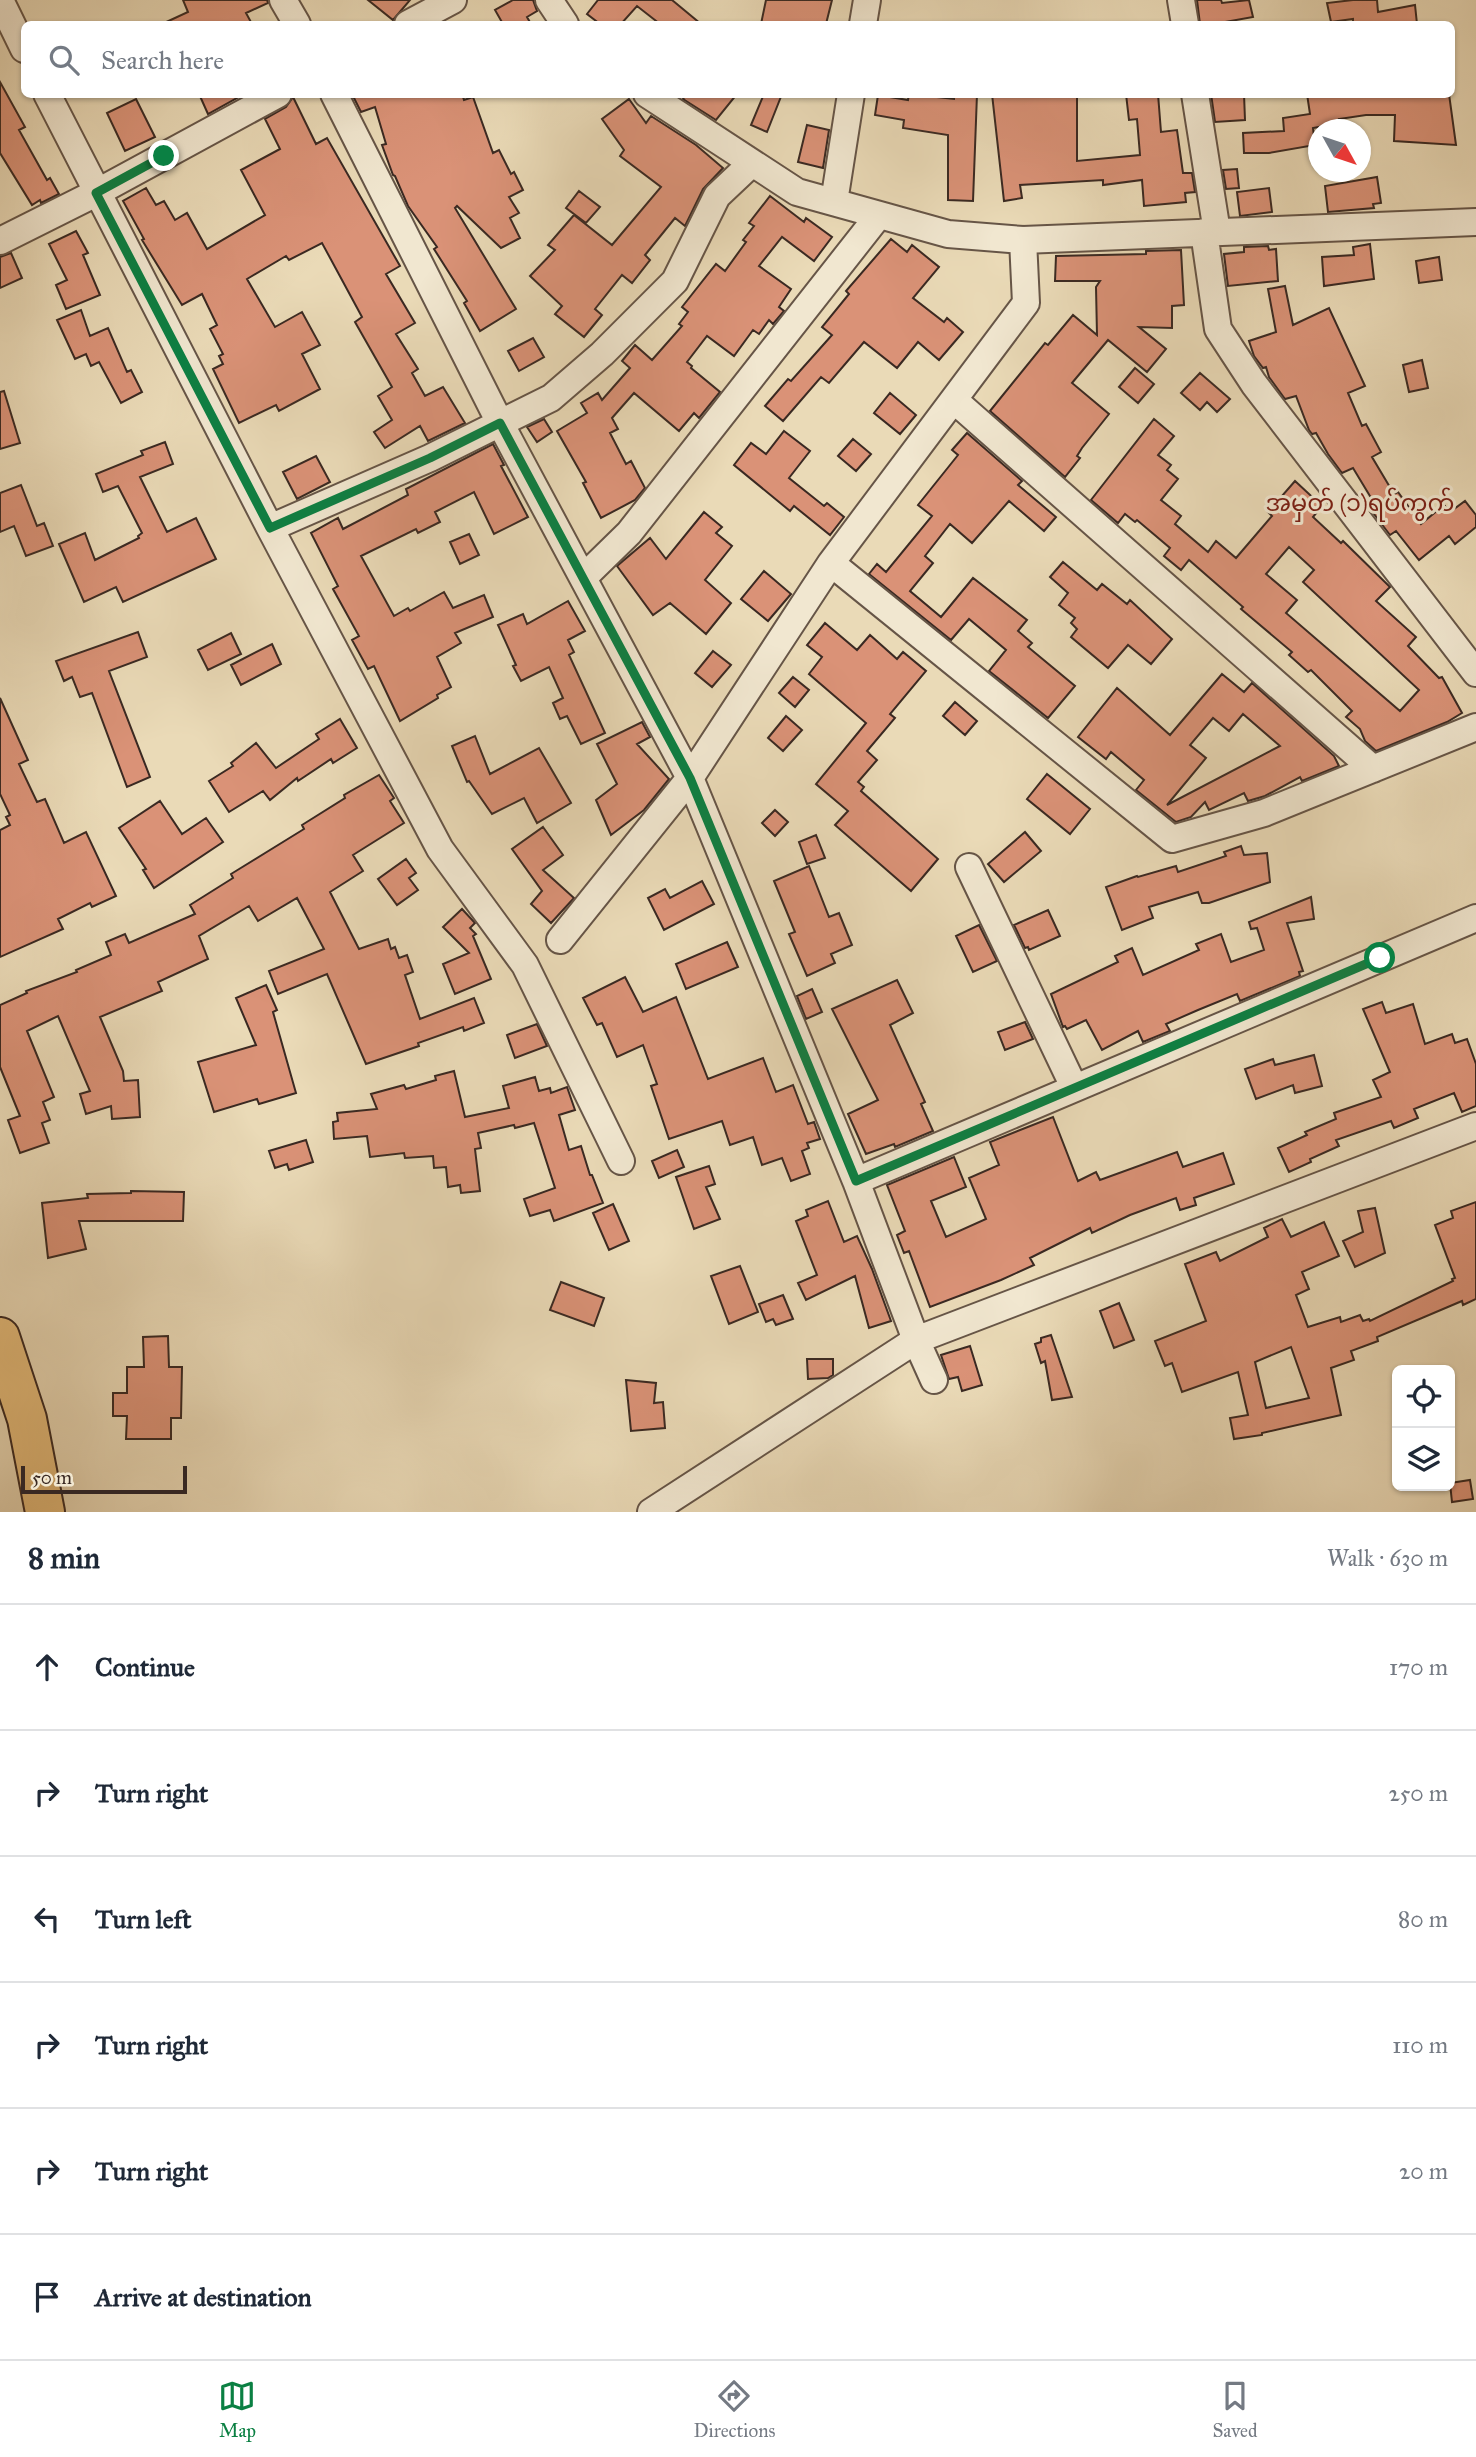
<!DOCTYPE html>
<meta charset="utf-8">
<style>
body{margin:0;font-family:"IM FELL Great Primer","Noto Sans Myanmar",serif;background:#f6f6f7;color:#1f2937}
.controls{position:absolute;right:21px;bottom:21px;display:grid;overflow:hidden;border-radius:10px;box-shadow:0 2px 5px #0004}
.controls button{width:63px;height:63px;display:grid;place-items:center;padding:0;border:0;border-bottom:2px solid #e0e1e3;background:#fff;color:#1f2937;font:35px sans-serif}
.compass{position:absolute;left:1308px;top:119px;width:63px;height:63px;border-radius:50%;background:#fff;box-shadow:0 2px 5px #0004;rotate:130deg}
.scale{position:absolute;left:21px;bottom:18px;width:166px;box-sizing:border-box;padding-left:7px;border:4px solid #3a2922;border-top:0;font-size:19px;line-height:24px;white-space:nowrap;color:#3a2922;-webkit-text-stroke:5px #f1e7d0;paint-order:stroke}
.stop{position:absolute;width:21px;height:21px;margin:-16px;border:5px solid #0b8043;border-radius:50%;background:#fff}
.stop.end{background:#0b8043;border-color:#fff;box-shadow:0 2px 7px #0008}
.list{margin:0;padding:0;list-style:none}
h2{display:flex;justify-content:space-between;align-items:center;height:91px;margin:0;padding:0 28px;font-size:30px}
h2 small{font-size:23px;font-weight:400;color:#747a83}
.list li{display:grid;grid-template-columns:46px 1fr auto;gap:21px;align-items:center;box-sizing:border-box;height:126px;padding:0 28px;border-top:2px solid #e0e1e3}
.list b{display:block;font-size:26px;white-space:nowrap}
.list em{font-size:23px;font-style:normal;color:#747a83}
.icon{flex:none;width:38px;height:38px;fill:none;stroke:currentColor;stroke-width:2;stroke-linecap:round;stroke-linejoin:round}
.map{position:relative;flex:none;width:1476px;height:1512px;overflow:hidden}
.search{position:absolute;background:#fff;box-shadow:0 2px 5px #0004;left:21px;right:21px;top:21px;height:77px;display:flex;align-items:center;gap:18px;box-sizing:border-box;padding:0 24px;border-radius:10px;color:#747a83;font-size:26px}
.sheet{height:847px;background:#fff}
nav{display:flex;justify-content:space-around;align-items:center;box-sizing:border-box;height:98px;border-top:2px solid #e0e1e3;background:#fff;font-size:19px;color:#747a83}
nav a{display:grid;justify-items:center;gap:4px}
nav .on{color:#0b8043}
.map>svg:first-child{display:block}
.building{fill:#da9277;stroke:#3a2922;stroke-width:2;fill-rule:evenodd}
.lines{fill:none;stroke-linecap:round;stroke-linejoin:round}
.minor-casing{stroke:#665547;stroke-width:30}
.trunk-casing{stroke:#3a2922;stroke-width:42}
.minor{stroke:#f1e7d0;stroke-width:26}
.trunk{stroke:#e5bd7c;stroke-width:38}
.route{stroke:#0b8043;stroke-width:9}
.labels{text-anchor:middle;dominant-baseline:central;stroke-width:6;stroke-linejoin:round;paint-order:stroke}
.quarter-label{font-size:24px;fill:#7a1f14;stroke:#f1e7d0}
</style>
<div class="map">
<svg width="1476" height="1512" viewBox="0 0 1476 1512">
<rect width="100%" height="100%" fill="#eadab7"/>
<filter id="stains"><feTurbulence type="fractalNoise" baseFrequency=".00286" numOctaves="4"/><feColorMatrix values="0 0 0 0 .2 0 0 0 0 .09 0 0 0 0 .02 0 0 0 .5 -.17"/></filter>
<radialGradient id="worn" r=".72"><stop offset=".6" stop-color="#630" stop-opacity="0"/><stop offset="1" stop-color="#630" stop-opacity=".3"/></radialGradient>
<path class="building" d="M183,0h84l1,3 -22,10 6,11h-90l26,-12z
M368,0h42l-17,20z
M513,0h20l4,11 -10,6 4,7h-28l-8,-14z
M598,0h74l29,24h-41l-23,-18 -16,18h-21l-13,-10z
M766,0h66l-6,24h-65z
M1197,0h24l1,3 27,-3 4,17 -39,7h-14z
M1353,0h24l1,12 37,-7 2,19h-64v-5l-22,3 -4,-19z
M0,82l25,45 -6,3 28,50 3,-2 9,16 -18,9 -1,-3 -8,5 -32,-52z
M199,94h45l-36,20z
M352,94h110l2,6 9,-3 20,56 6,-3 12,24 3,-2 9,18 -14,7 10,16 -9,5 10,20 -19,10 -44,-42 -2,2 61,101 -36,22 -16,-28 3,-2 -33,-52 3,-2 -29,-41 -13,-30 -2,-1 -11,-30 4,-1 -11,-37 -14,5z
M687,94h50l-21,26 -33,-21z
M764,94h18l-15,38 -16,-7z
M909,94l45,5v-5h23l-4,107 -25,-1v-65l-45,-7 1,-8 -29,-5 3,-20 30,5z
M992,94h85v67l63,-6 -3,-36 -8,1 -3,-26h32l3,38 16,-2 6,43h9l3,19 -10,1 1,9 -42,4 -2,-26 -39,5v-5l-83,5 2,13 -18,3z
M1211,94h33l1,26 -30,2z
M1307,94h142l7,51 -62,-4 1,-26h-29l-27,4 1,4 -27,5 2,17 -46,8h-25l-1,-20 41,-2 -1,-13 27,-4z
M293,97l23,47 11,-6 73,128 -14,8 29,49 -19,11 22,35 -6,4 13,23 18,-9 22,36 -37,18 -8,-15 -35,22 -11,-16 18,-12 -14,-24 14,-9 -37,-65 7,-5 -40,-74 -33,17 -3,-4 -39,23 28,48 27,-15 18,33 -18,9 18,35 -41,22 -3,-6 -37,18 -26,-54 10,-5 -4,-8 4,-2 -13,-25 7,-4 -15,-31 -20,11 -40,-65 2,-1 -21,-38 23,-13 10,17 8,-4 11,19 12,-7 20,36 58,-34 -24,-45 39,-21 -15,-30 21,-12z
M136,99l19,38 -30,14 -18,-38z
M629,99l17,24 5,-7 45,29 27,23 -20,21 -18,37 -10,-8 -30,37 5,5 -18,23 -10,-8 -27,34 7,6 -18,22 -29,-23 7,-8 -32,-30 25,-26 -7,-5 26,-30 38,30 49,-58 -41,-31 4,-6 -22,-31z
M807,125l22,5 -6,38 -25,-6z
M1237,169l2,19 -13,1 -3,-19z
M1377,177l4,26 -8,1 1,4 -46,4 -3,-26z
M1269,188l3,24 -32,4 -3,-24z
M579,191l21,16 -14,16 -20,-15z
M770,196l34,26 2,-4 26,19 -18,24 -32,-24 -23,29 32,23 -12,18 5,4 -11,13 -4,-4 -10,14 -6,-4 -19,26 -27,-20 -20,26 5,4 -1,2 29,24 -21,26 -5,-5 -15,18 -45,-38 -22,25 6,11 -8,4 16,31 5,-3 14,27 -10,12 -34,18 -18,-35 3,-1 -29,-51 30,-18 -6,-10 17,-10 4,7 28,-32 -8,-7 13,-16 17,15 30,-34 -3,-2 9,-12 -6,-5 34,-43 9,7 21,-29 -3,-2 11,-14 -5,-3z
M76,231l12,22 -5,2 17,40 -34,14 -10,-24 11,-5 -18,-36z
M891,239l16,13 5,-7 27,22 -26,31 31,24 3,-4 16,14 -24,28 -21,-18 -21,26 -33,-26 -35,41 -8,-6 -38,44 -18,-15 23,-27 3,2 41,-46 -10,-8 27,-33 -3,-3z
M1370,244l4,35 -50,7 -2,-29 32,-2 -1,-8z
M1268,246l1,4 7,-1 2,32 -50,5 -4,-32 20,-2v-5z
M1181,250l3,55 -12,1v22l-33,-1 27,22 -19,23 -39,-32 -36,43 37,31 -27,34 -5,8 3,2 -15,19 -75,-66 55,-68 3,2 25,-30 24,20 -1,-48 4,-6h-45l1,-25 90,-2v-3z
M11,253l11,25 -22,10v-31z
M1439,257l3,23 -23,3 -3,-22z
M1285,286l8,39 36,-17 36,78 -17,7 14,33 4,-2 15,28 -9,5 22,37 4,-2 23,32 23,-19 6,7 15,-11 11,14v12l-21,17 -6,-8 -30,24 -23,-29 -6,4 -19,-25 5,-4 -23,-38 -11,5 -14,-19 -12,-21 -4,1 -3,-4 -13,-34 -11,3 -16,-22 -3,-10 -3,1 -9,-12 -5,-15 27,-9 -8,-43z
M81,310l9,26 18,-8 19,44 4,-2 11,22 -21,11 -22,-41 -8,4 -5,-12 -11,5 -18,-39z
M533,338l11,19 -25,14 -11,-20z
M1422,360l6,28 -19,4 -6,-27z
M1135,368l19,16 -16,19 -19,-16z
M1200,373l30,26 -13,13 -10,-10 -7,8 -19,-17z
M4,391l16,52 -20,6v-57z
M890,393l26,22 -16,19 -26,-21z
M544,419l8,13 -15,10 -10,-15z
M1154,419l20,17 -16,19 13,10 -4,5 11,9 -17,21 20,16 -6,8 33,28 8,-11 20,17 36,-42 -4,-4 27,-31 27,25 -9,11 28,26 2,-2 47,46 -14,14 40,36 -8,9 31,32 3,-1 20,36 -15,9 -71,29 -11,-10 -5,-12 -14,-12 6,-6 -41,-41 -3,2 -19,-17 3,-3 -51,-43 2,-2 -54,-47 -8,10 -17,-14 6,-8 -33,-28 -2,2 -10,-8 -7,9 -27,-23zM1289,547l25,23 -11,12 116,108 -19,21 -114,-98 11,-13 -31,-26z
M784,431l26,20 -21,27 35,28 3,-3 17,14 -14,18 -36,-29 -4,5 -56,-46 17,-22 15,11z
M967,433l55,48 -4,4 38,32 -12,14 -35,-30 -37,42 -22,-19 -25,32 8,7 -23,28 31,26 32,-39 54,42 -9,11 14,12 -4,4 47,39 -27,32 -59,-47 17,-21 -37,-31 -18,21 -82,-66 8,-10 9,8 46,-56 -14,-11 40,-50 -6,-5z
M853,439l18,15 -15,17 -18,-15z
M165,442l8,22 -33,13 27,55 29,-14 20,41 -93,43 -7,-15 -32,15 -25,-58 26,-11 10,27 44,-22 -1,-2 4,-3 -24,-47 -15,6 -7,-18 47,-19 -2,-4z
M493,444l11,21 -3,1 27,51 -34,17 -20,-42 -39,20 5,10 -22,11 -2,-4 -55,27 33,60 14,-8 2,3 34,-19 9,16 31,-13 9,22 -38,16 6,10 -24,14 14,30 -14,8 1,3 -38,23 -26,-55 -6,3 -16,-29 7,-4 -26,-47 5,-3 -27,-53 27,-15 5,11 65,-34 -2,-6z
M316,456l14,26 -33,17 -14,-27z
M21,485l16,41 7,-3 9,23 -27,10 -12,-30 -14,6v-39z
M704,512l18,15 -6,6 16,13 -27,34 26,23 -25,31 -36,-31 -17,12 -36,-49 33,-28 16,21z
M469,534l10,21 -19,9 -10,-22z
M1063,562l34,28 5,-6 25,20 3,-4 42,39 -21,25 -23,-19 -20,23 -37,-31 6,-8 -6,-6 4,-5 -16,-13 9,-12 -18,-16z
M764,571l27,23 -23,27 -27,-22z
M568,601l17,30 -17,9 6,12 -5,3 36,78 -24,11 -14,-28 -7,3 -7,-16 10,-5 -14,-31 -28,14 -8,-15 3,-1 -18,-40 25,-11 4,10z
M825,623l32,27 13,-15 27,24 6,-7 23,19 -36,43 5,4 -28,33 10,9 -19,22 6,5 -3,4 77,68 -27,32 -76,-66 13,-14 -32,-27 50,-61 -57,-49 13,-17 -15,-12z
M138,632l9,25 -38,14 41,106 -23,10 -35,-94 -12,4 -8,-20 -8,4 -8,-20z
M231,633l10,21 -33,16 -10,-20z
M272,644l9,20 -40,21 -10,-20z
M713,651l18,14 -19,22 -17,-14z
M1222,674l22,18 8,-9 82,73 5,10 -37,15 -2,-4 -35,19 -17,5 -4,-8 -35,17 -4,-8 -14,15 -15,5 -40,-32 8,-10 -33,-28 -5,7 -28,-22 39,-49 53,47zM1243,714l37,32 -113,59 39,-47 -16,-13 23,-27 16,13z
M793,677l16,13 -14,17 -16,-14z
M0,698l28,62 -9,4 18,38 8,-3 19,44 22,-11 30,64 -24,11 -2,-4 -32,16 5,10 -63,28v-127l10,-5 -4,-8 4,-2 -10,-21z
M955,702l22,19 -12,14 -22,-19z
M786,716l16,14 -19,21 -15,-13z
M340,719l17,29 -24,15 -2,-4 -33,22 -1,-3 -27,22 -7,-9 -34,21 -20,-31 24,-15 -2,-3 25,-20 20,25 43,-29 -3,-5z
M642,722l8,15 -13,7 32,35 -25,31 -33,25 -15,-35 21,-16 -20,-40z
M475,736l15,38 49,-26 32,55 -34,20 -13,-25 -32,16 -23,-33 -2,1 -15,-36z
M1047,774l43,35 -20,25 -43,-35z
M379,775l15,23 -4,3 14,22 -51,32 10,16 -33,21 29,57 29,-10 3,10 4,-2 4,11 8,-3 6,17 -8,3 15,44 54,-21 10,25 -20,8 -1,-4 -45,16 1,3 -53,18 -39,-90 -49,20 -9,-23 55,-22 -27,-51 -39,23 -9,-15 -50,30 9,23 -50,23 4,9 -62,26 23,54 1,10 14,-1 2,37 -28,2 -1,-13 -25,8 -6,-20 10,-3 -32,-75 -31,15 27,66 -11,5 7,18 -8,3 7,20 -29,10 -12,-33 12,-4 -20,-49v-62l27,-12 -1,-2 51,-19 -1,-2 35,-15 -5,-13 19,-8 4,9 66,-29 -5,-9 43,-27 -2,-4 73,-45 -2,-4 43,-27 -1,-3z
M160,801l22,33 24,-16 17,24 -69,46 -11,-18 3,-1 -27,-41z
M775,810l13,12 -13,14 -13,-13z
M543,827l20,28 -20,15 31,28 -23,25 -20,-19 11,-13 -30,-42z
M1025,832l16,19 -37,31 -16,-18z
M816,835l9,23 -18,6 -8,-22z
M1241,846l3,9 23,-2 3,29 -61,21h-7l-4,-11 -49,15 4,11 -31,12 -16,-43 31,-11 1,1 38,-11 2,6 48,-16 -2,-4z
M406,859l10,14 -7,5 9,12 -21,15 -19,-26z
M809,866l20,51 10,-4 13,32 -21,9 4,9 -28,13 -18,-42 6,-2 -21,-51z
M702,881l12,23 -50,26 -16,-32 17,-9 5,9z
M1311,897l3,22 -27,4 16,48 -4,1 1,4 -60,25 -3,-7 -39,16 -32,14 4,7 -27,11 -5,-11 -36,19 -16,-30 -19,9 -2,-3 -2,1 -12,-33 67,-32 -3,-6 17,-8 11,27 56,-25 -3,-6 25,-10 10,28 33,-12 -7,-22 -6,1 -2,-7z
M462,909l13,14 -5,5 6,6 -3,2 18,43 -36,15 -12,-30 26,-11 -26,-26z
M1048,910l12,26 -31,14 -1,-3 -3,1 -11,-23z
M979,925l18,36 -24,11 -17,-36z
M727,942l11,25 -52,22 -10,-25z
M625,977l18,35 33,-15 32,82 55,-21 13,34 17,-7 15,39 6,-2 6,17 -13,4 2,5 -7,3 8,23 -19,7 -9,-23 -20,7 -9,-28 -23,8 -8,-24 -53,18 -18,-53 6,-2 -14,-39 -26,12 -15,-34 -5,2 -14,-27z
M897,980l16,33 -23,12 35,77 -4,2 12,27 -38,16 -1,-3 -28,10 -18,-40 30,-14 -46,-91z
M266,985l11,25 -4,2 23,81 -37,11 -2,-5 -43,13 -16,-50 58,-17 -20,-47z
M812,989l10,23 -16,7 -9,-23z
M1382,1002l4,11 27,-9 12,40 27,-10 3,9 12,-4 9,25v42l-14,6 -8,-19 -40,16 4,9 -24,10 -3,-7 -55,19 3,6 -29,13 1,3 -22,10 -11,-24 29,-13 -2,-3 31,-13 -2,-6 47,-16 -8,-17 17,-8 -27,-63z
M1025,1022l8,17 -28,11 -7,-18z
M537,1024l10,22 -32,12 -8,-23z
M1314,1055l8,31 -27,7 -2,-8 -37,14 -11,-30 28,-10 2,6z
M454,1071l11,46 44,-9 -6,-22 32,-9 4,14 11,-3 1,5 16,-6 8,23 -16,5 10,35 12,-4 9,29h2l11,28 -49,18 -4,-11 -20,6 -6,-17 31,-11 -21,-65 -19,5 -1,-3 -36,8 3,15 -6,1 5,42 -19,2 -1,-8 -12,2 -2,-20 -12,1 -1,-12 -28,2 -1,-5 -34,4 -3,-21 -33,3 -1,-17 5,-1 -1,-8 40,-4 -6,-15 33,-9 2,4 30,-9 -1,-4z
M1053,1117l25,64 18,-9 4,8 77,-28 6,15 40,-14 11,31 -40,14 2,7 -16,5 -4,-12 -46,17 -38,18 -2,-5 -60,30 4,7 -33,15 -71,27 -21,-56 -5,2 -7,-18 8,-4 -18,-46 67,-28 12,30 -35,14 15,36 40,-18 -17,-41 30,-13 -9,-23z
M306,1140l7,22 -24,8 -2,-6 -12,4 -6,-17z
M677,1150l7,17 -25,11 -7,-17z
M709,1166l6,18 -9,3 14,32 -26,10 -18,-52z
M131,1191l53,1 -1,29h-104l7,28 -38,9 -6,-55 46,-5 -1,-4 44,-1z
M828,1201l16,41 13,-6 15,33 19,52 -22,7 -14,-52 -49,24 -8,-17 19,-8 -21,-54 12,-5 -2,-6z
M1476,1202v97l-13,6 -1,-4 -85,36 1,4 -27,10 3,9 -23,8 10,47 -79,18v2l-28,4 -4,-21 18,-3 -10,-43 -56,20 -10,-29 -7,3 -10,-25 51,-20 -21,-57 31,-12 4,9 48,-24 -4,-9 18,-9 9,18 33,-15 15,34 -37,16 7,17 -13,6 12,32 32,-10 1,5 19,-7 3,6 6,-2 1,2 83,-40 -1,-2 3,-1 -20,-53 18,-7 -2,-7zM1291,1347l18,51 -43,10 -11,-46z
M613,1204l16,37 -20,9 -16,-37z
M1375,1208l10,45 -30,14 -12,-26 20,-9 -5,-21z
M740,1266l18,46 -29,12 -18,-48z
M561,1282l43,16 -10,28 -44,-16z
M783,1295l10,24 -17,6 -3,-6 -7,3 -7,-18z
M1119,1303l15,37 -20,8 -14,-37z
M1051,1335l1,3 20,59 -20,3 -7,-39 -4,2 -6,-19 6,-2v-4z
M168,1336l1,31h13l-1,51h-10v21h-45l1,-23h-14v-23h14v-26h17l-1,-30z
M970,1346l12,39 -20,6 -4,-14 -9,2 -8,-24z
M807,1359h26v16l-5,3 -20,1z
M626,1380l30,3 -2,20 9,-1 2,26 -34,3z
M1470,1480l3,19 -21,3 -2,-19z"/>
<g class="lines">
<g class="minor-casing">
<path id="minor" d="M0,0l24,49
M283,0l14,24
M549,0l16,24
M1181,0l4,24
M408,24l45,-24
M863,24l4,-24
M47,94l223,434 170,321 85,116 96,196
M334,94l166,329 190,355 166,403 60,159 18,40
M647,94l150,98 151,42 75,6 453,-18
M1195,94l22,138
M834,202l17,-108
M1204,232l14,97 36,55 222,289
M0,241l96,-48 182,-99
M954,400l419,369
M270,528l160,-70 121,-60 51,-44 73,-73 42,-85 35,-33
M831,563l341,276 92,-26 212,-86
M584,577l45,-44 250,-318
M969,867l105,220
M560,940l130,-162 141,-215 195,-260 -3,-63
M856,1181l620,-263
M651,1512l265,-172 560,-214"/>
</g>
<g class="trunk-casing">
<path id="trunk" d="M0,1337l27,82 18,93"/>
</g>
<use href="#minor" class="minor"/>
<use href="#trunk" class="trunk"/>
</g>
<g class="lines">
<path class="route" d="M164,156l-68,37 174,335 160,-70 70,-35 190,355 166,403 524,-223"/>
</g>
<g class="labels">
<g class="quarter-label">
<text x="1360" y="503">အမှတ် (၁)ရပ်ကွက်</text>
</g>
</g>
<rect width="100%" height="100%" filter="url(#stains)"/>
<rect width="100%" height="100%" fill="url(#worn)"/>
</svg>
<div class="controls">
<button><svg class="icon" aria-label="locate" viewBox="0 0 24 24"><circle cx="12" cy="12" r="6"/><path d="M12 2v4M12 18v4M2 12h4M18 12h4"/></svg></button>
<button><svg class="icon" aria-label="layers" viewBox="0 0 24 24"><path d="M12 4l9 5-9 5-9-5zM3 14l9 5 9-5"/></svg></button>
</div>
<svg class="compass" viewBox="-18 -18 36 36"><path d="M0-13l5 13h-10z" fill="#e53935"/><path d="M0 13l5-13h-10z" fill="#747a83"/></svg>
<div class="scale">50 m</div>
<div class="stop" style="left:1380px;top:958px"></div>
<div class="stop end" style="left:164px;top:156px"></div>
<div class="search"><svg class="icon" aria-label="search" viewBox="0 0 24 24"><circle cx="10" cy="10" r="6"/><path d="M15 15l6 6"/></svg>Search here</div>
</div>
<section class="sheet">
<h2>8 min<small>Walk · 630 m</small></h2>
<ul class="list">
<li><svg class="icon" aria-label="ahead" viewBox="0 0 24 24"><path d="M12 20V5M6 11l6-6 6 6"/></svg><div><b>Continue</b></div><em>170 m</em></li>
<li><svg class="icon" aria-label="right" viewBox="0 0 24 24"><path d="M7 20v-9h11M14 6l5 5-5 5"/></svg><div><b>Turn right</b></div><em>250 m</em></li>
<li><svg class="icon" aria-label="left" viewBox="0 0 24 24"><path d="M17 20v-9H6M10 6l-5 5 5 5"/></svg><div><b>Turn left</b></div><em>80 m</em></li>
<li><svg class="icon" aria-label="right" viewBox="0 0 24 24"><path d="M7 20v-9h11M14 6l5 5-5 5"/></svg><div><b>Turn right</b></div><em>110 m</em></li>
<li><svg class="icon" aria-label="right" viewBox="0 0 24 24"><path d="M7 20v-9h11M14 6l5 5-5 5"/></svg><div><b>Turn right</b></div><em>20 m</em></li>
<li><svg class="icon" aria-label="arrive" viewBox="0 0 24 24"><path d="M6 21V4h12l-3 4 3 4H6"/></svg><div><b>Arrive at destination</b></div></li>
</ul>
</section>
<nav>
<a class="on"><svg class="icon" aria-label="map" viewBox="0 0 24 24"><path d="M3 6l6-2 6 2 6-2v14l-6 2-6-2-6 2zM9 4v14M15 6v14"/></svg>Map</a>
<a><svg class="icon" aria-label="directions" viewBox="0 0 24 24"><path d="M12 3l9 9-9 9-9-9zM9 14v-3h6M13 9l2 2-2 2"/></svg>Directions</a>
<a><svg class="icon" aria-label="saved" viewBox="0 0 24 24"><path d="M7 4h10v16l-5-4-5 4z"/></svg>Saved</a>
</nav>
